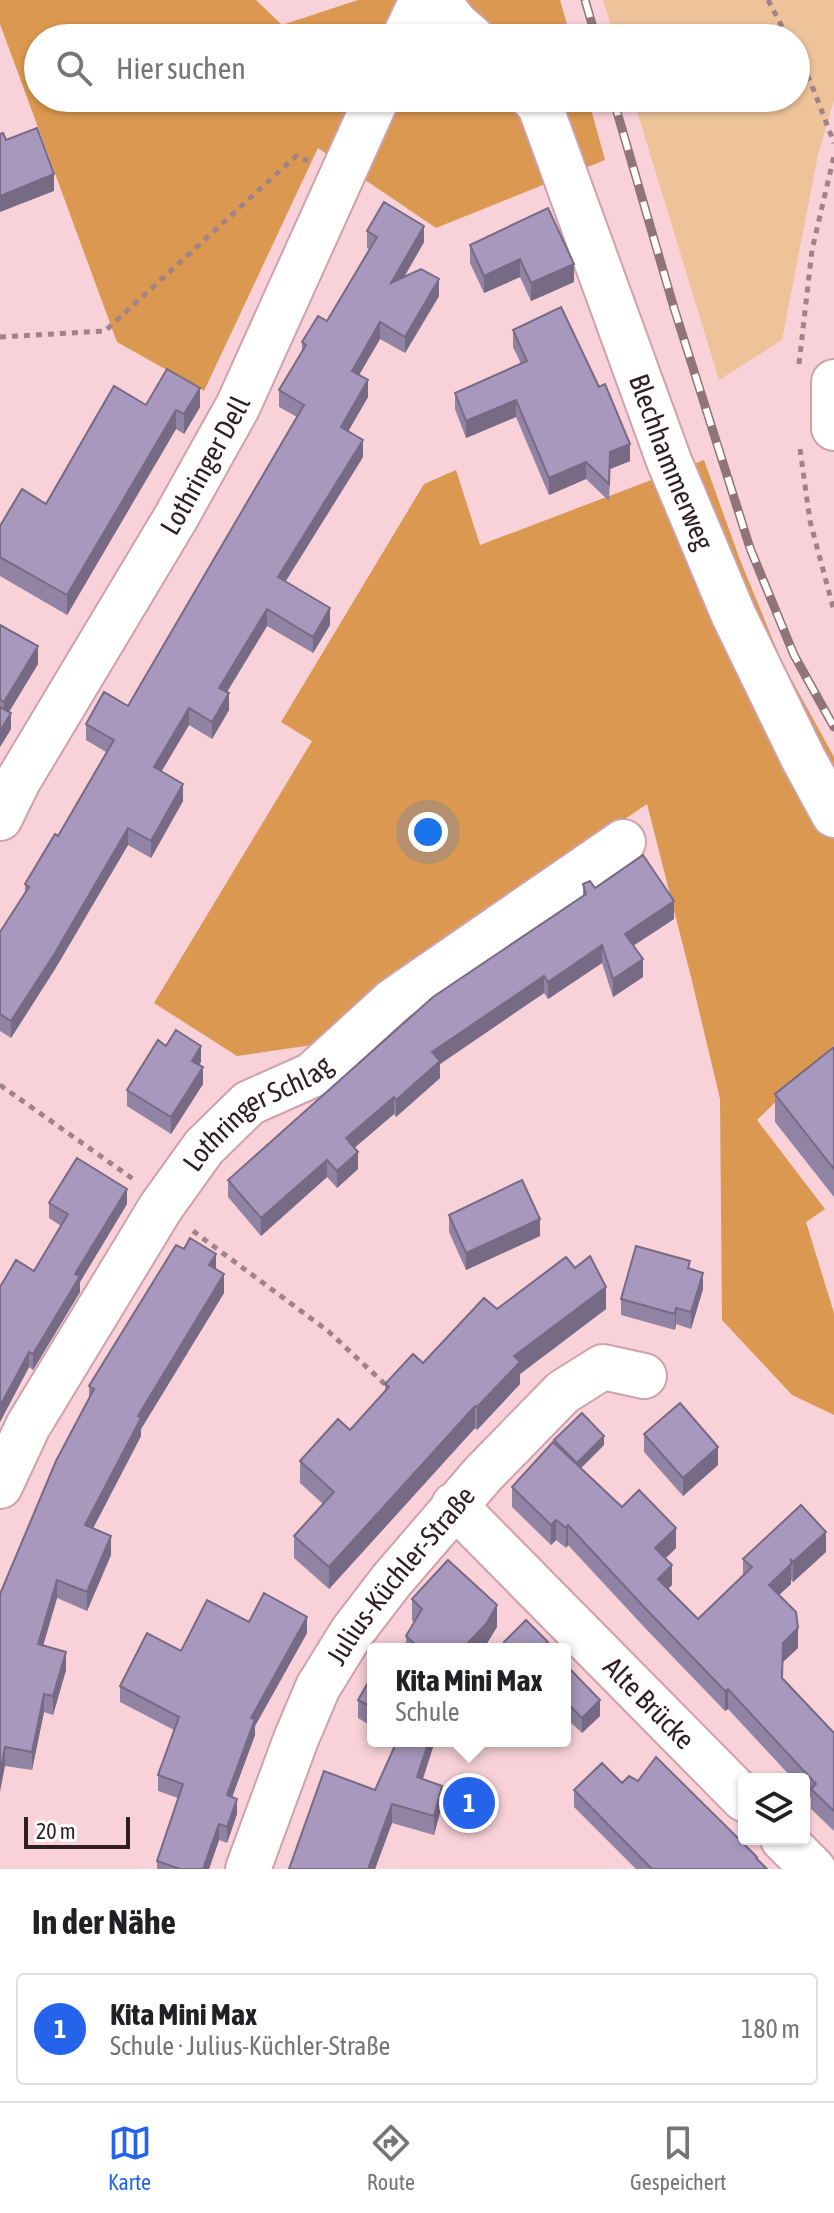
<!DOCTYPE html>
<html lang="de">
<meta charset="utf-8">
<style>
body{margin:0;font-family:"Asap Condensed",sans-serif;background:#f6f6f6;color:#202124}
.controls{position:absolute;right:24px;bottom:24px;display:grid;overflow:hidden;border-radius:8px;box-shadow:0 2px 6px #0004}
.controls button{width:72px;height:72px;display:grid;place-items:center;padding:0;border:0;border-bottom:2px solid #e0e0e0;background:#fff;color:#202124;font:40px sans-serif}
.scale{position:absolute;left:24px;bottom:20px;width:106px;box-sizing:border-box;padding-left:8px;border:4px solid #301e22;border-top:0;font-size:22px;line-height:28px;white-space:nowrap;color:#301e22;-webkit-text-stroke:6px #fff;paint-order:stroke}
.you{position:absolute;left:428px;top:832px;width:28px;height:28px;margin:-20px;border:6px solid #fff;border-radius:50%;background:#1a73e8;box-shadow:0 0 0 12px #1a73e833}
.badge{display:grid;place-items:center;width:52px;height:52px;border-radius:50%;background:#2563eb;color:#fff;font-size:26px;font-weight:700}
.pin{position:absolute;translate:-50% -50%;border:4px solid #fff;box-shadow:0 2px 8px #0006}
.popup{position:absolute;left:367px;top:1643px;width:204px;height:104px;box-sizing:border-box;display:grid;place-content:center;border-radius:8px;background:#fff;filter:drop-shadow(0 2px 6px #0005);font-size:26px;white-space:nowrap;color:#757577}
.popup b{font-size:30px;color:#202124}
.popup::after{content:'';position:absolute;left:50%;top:100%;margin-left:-16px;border:16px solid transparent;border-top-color:#fff}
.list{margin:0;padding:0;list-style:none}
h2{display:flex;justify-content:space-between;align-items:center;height:104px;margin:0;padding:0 32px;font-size:34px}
h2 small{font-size:26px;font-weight:400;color:#757577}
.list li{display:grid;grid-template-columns:52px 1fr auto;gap:24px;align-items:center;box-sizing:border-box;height:112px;margin:0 16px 16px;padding:0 16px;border:2px solid #e0e0e0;border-radius:8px}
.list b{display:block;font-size:30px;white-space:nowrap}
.list p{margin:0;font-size:26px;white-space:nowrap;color:#757577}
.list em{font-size:26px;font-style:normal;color:#757577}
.icon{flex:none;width:44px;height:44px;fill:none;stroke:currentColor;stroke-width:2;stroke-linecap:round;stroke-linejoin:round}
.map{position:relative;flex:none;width:834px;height:1869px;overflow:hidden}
.search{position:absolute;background:#fff;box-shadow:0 2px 6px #0004;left:24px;right:24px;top:24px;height:88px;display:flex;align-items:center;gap:20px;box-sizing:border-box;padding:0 28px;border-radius:44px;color:#757577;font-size:30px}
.sheet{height:232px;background:#fff}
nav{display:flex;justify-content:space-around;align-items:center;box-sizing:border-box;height:112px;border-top:2px solid #e0e0e0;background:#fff;font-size:22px;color:#757577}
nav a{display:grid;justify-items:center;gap:4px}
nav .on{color:#2563eb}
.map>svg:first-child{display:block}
.green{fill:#eec399}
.forest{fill:#db9850}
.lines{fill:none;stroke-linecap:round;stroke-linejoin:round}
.minor-casing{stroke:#cfa1aa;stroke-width:48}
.major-casing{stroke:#cfa1aa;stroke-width:48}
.path{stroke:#a08288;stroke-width:5;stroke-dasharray:6 6;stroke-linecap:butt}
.minor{stroke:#fff;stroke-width:44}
.major{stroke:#fff;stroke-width:44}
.rail-casing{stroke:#907479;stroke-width:9}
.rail{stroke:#fff;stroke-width:6;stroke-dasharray:18;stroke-linecap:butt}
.wall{fill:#9183a3}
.shaded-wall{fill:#766a84}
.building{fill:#a998bd;stroke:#766a84;stroke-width:2}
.labels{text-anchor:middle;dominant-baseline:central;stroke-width:8;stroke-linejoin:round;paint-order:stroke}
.street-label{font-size:28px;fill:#301e22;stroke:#fff}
</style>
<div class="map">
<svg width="834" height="1869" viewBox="0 0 834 1869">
<rect width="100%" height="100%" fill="#f9d2d9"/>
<path class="green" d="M603,0h231v100l-16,55 -36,185 -63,40 -86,-282h163v-60h-181z"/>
<path class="forest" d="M0,0h256l26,25 76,-25h202l11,38h-533v60h550l17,62 -169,68 -118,-80 -114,243 -87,-49 -117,-318z
M704,460l36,100 42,102 52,95v288l-77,75 68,89 -19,13 28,91v102l-42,-20 -70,-75 -2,-221 -28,-118 -45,-177 -262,179 -66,61 -82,12 -83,-53 158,-262 -31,-19 143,-238 32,-14 24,75z"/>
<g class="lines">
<g class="minor-casing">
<g id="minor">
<path d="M437,0l20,25 15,13"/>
<path d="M404,38l18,-38"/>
<path id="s1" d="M533,98l7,8 129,355 65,155 69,142 31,57"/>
<path id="s2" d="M0,818l18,-37 157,-262 63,-113 139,-308"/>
<path id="s3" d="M0,1486l28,-60 133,-219 43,-60 45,-44 63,-28 82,-75 229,-158"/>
<path id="s4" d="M454,1505l290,294"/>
<path d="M783,1839l30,30"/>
<path id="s5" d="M248,1869l48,-130 22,-52 34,-55 39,-51 92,-107 80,-82 40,-25 41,9"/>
</g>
</g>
<g class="major-casing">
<path id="major" d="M834,382v46"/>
</g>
<path class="path" d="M768,0l20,38
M796,54l15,29 23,60
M0,337l105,-6 191,-175 12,5
M799,364l13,-114 22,-94
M800,449l10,72 24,90
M0,1085l133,94
M193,1231l135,100 60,56"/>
<use href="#minor" class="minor"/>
<use href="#major" class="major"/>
<g class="rail-casing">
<path id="rail" d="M585,0l11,38
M613,98l61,210 76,240 44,107 40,72"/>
</g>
<use href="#rail" class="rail"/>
</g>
<path class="wall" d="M548,208l26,74 -43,19 -11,-24 -36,16 -14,-30v-18z
M367,231l57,11 -20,35 35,19 -34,57 -25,-14 -21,36 9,22 -20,34 15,26 -77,124 44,44 -17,28 -46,-27 -40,66 2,18 -17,29 -23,-14 -28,47 22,29 -32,57 -23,-13 -73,124 -44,69 -11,-7v-99l25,-39v-9l33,-48 48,-84 -20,-12v-16l42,-18 169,-289 -18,-10v-17l23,-38v-10l25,-21 42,-72 -2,-1z
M513,330l117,131 -20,8 -1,32 -23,-22 -37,16 -33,-78 -50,21 -11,-29v-16l66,-29 -8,-17z
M146,405l54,2 -16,27 -8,-5 -109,186 -67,-39v-50l46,-22z
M0,625l38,39 -29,48 2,17 -11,18z
M583,884l91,35 -41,27 10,31 -30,20 -11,-34 -54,36 -4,-6 -104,71v14l-44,39 -2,-3 -39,33 3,22 -21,19 -10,-11 -66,59 -33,-39v-17l355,-284z
M166,1046l35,16 -2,3 4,19 -32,50 -44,-28v-16z
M834,1047v150l-59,-75v-28z
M49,1203l78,1 -47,78v10l-47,78 -4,-3 -29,55 34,-151 27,-45 -12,-8z
M449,1215l91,21 -74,34 -17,-38z
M216,1269l8,24 -83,136v7l-48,92 18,27 -24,56 -30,-13 -14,48 23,24 -13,45 -9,-3 -12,58 -27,-4 -5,-172 89,-195v-13z
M690,1269l13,20 -12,40 -15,-5 -1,6 -54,-15v-16z
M497,1309h109l-86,65v10l-43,46 -2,-2 -146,161 -35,-31v-22l29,-32 -23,-21v-22l50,-31 35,-40v-6l38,-21z
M644,1434l74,31 -35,31 -39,-44z
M554,1440l50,5 -23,23 41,39 54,41 -11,11 7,26 -4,4 30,30 45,-44v-16l83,-7 -33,30 -2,-2v4l-12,11 19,53 -15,14v16l51,55v98l-23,-22v-11l-7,-7v-12h-11l-65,-70 -3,2 -80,-83 -77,-83 -2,3 -10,-8 -5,5 -39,-38v-20l42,-44z
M412,1599l85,28 -14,22h-77v-13l8,-13 -2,-3z
M249,1622l58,11 -52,93v9l-23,62 5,17 -10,29 -8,-3 -10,29h-52v-8l21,-63 -20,-7v-16l16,-45 -54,-28v-16l61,-35z
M504,1642l44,5 2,2h-46z
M565,1664l35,52 -18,17 -17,-16z
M373,1674v53l-15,-9v-18z
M397,1741h38l-12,38 19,26 -8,30 -42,-12 -17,46h-86l86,-79z
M448,1741h21l-5,9z
M622,1783l135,76 10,10h-131l-62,-62v-17z"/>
<path class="shaded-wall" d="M54,174v17l-54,21v-16z
M424,226v16l-33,58v-17z
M520,259v18l-36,16v-17z
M574,264v18l-43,19v-18z
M439,279v17l-34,57v-16z
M380,322v17l-28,48v-16z
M368,380v17l-27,47v-17z
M200,388v19l-16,27v-20z
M516,400v17l-50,21v-17z
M176,410v19l-109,186v-20z
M363,440v17l-85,136v-16z
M630,444v17l-20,8 -1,32 1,-49z
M586,462v17l-37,16v-17z
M330,608v17l-17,28v-16z
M267,609v17l-48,79v-17z
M38,646v18l-34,56v-18z
M229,693v17l-17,29v-17z
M189,708v17l-35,59v-17z
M11,713v16l-11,18v-16z
M183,784v17l-32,57v-17z
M128,828v17l-73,124 -44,69v-17z
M674,901v18l-49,32v-17z
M602,945v18l-54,36v-17z
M643,959v18l-30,20v-18z
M544,976v17l-104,71v14l-44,39v-17l36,-48z
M201,1046v16l-9,15v-16z
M203,1067v17l-32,50v-17z
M394,1097v17l-48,41v-17z
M358,1152v17l-21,19v-17z
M327,1160v17l-66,59v-18z
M127,1189v15l-47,78v10l-47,78v-16l42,-80z
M540,1219v17l-74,34v-17z
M216,1254v18l-7,-7z
M703,1273v16l-12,40v-17z
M224,1274v19l-83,136v7l-56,108v-19l53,-109z
M606,1287v22l-86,65v10l-43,46v-23l37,-51z
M676,1308v16l-1,6v-16z
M29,1352v15l-29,55v-16z
M475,1406v22l-146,161v-22z
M604,1436v9l-27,27v-9z
M718,1447v18l-35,31v-18z
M556,1520v20l-5,5v-20z
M568,1525v20l-2,3v-20z
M676,1528v20l-21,20v-20z
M826,1532v20l-33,30v-20z
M111,1536v19l-24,56v-19z
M791,1564v20l-22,20v-19z
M672,1565v20l-14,14v-20z
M57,1580v18l-19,65v-19z
M497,1605v22l-11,18 -3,4h-21z
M307,1617v16l-52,93v9l-28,76v-16l24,-77z
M798,1628v20l-15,14 -1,36 1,-55z
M66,1652v18l-13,45v-19z
M728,1689v20l-3,2v-20z
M44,1694v18l-12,58v-18z
M600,1700v16l-18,17v-15z
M429,1741h6l-18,55v-19z
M464,1741h5l-5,9z
M5,1747v19l-5,26v-19z
M442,1786v19l-8,30v-19z
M237,1799v15l-10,29v-16z
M392,1804v19l-17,46h-7z
M219,1824v16l-10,29h-6z"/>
<path class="building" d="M37,128l17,46 -54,22v-62l3,-1 3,7z
M384,202l40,24 -33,57 30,-14 18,10 -34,58 -25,-15 -28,49 16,9 -27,47 22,13 -85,137 52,31 -17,29 -46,-28 -48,79 10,5 -17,29 -23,-14 -35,59 29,17 -32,57 -23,-13 -73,125 -44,68 -11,-7v-82l29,-45 -4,-3 30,-50 3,2 56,-96 -28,-16 18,-32 24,14 176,-301 -25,-15 27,-45 -4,-3 16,-26 9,5 50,-84 -10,-6z
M548,208l26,56 -43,19 -11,-24 -36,17 -14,-31z
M561,307l38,80 6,-3 25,60 -20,8 -1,32 -23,-22 -37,16 -33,-78 -50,21 -11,-28 72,-32 -14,-31z
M167,369l33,19 -16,26 -8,-4 -109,185 -67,-38v-31l22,-37 24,15 68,-118 32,19z
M0,625l38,21 -34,56 -4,-2z
M0,707l11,6 -11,18z
M643,855l31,46 -49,33 18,25 -30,20 -11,-34 -54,37 -4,-6 -112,76 8,9 -44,39 -2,-3 -48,41 12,14 -21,19 -10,-11 -66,58 -33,-38 205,-183 153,-103 -3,-10 7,-3 5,7z
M176,1030l25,16 -9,15 11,6 -32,50 -44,-27 31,-50 8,6z
M834,1047v122l-59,-75z
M77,1158l50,31 -52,85 5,2 -47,78 -4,-2 -29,54v-119l16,-27 18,11 34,-57 -19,-11z
M522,1180l18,39 -74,34 -17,-38z
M190,1238l26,16 -7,11 15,9 -86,142 3,2 -56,107 26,11 -24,56 -30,-12 -19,64 28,8 -13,44 -9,-2 -12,58 -27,-5 -5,26v-179l56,-133 38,-72 -5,-3 87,-141 8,4z
M636,1246l54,15 -2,7 15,5 -12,39 -15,-4 -1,6 -54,-15z
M590,1256l16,31 -92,69 6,6 -43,45 -2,-1 -146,161 -35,-31 40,-44 -34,-31 38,-42 12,11 39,-43 -4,-3 28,-30 10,9 61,-65 13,11 69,-52 9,11z
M680,1403l38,44 -35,31 -39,-44z
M582,1413l22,23 -27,27 -23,-23z
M553,1442l69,65 17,-17 37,38 -21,20 17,17 -14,14 40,40 54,-52 -9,-8 58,-54 25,27 -33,30 -2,-2v4l-22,21 27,27 2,16 -15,15 -1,35 52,55v78l-23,-22 5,-5 -88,-95 -3,2 -80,-83 -77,-83 -2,3 -10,-8 -5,5 -39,-38z
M448,1560l49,45 -11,19 -24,25h-42l-14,-13 16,-27 -10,-10z
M264,1593l43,24 -56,101 4,1 -28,76 10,4 -10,28 -8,-3 -16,45h-23l-23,-8 26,-77 -25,-9 21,-58 -59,-31 27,-53 34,18 26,-51 42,22z
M526,1620l22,22 -2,2 4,5h-38l-8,-7z
M565,1664l35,36 -18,18 -17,-17z
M373,1674v34l-15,-8z
M397,1741h32l-12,36 25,9 -8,30 -42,-12 -24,65h-79l35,-98 51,19z
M656,1757l101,100 -1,1 11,11h-115l-78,-79 28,-27 20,20 7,-7 9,5z"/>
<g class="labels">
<g class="street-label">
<text stroke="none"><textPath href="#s1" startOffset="390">Blechhammerweg</textPath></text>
<text stroke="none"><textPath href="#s2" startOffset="408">Lothringer Dell</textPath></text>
<text stroke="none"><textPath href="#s3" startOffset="460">Lothringer Schlag</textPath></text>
<text stroke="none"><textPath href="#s5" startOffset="334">Julius-Küchler-Straße</textPath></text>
<text stroke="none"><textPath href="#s4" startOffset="278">Alte Brücke</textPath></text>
</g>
</g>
</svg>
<div class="controls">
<button><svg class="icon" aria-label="layers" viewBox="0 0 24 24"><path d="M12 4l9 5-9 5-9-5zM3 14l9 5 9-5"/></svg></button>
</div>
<div class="scale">20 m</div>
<div class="you"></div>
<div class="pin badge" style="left:469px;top:1803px">1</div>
<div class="popup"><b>Kita Mini Max</b>Schule</div>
<div class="search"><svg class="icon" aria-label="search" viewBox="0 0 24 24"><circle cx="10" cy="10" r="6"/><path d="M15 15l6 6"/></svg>Hier suchen</div>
</div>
<section class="sheet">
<h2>In der Nähe<small></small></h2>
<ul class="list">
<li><span class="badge">1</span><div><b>Kita Mini Max</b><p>Schule · Julius-Küchler-Straße</p></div><em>180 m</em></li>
</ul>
</section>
<nav>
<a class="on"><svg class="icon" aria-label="map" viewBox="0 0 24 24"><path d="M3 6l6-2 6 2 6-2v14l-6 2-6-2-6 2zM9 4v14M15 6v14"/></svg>Karte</a>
<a><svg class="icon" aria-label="directions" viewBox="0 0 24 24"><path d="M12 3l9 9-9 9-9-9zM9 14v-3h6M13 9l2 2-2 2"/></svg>Route</a>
<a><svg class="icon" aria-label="saved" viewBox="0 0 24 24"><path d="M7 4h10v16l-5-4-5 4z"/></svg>Gespeichert</a>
</nav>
